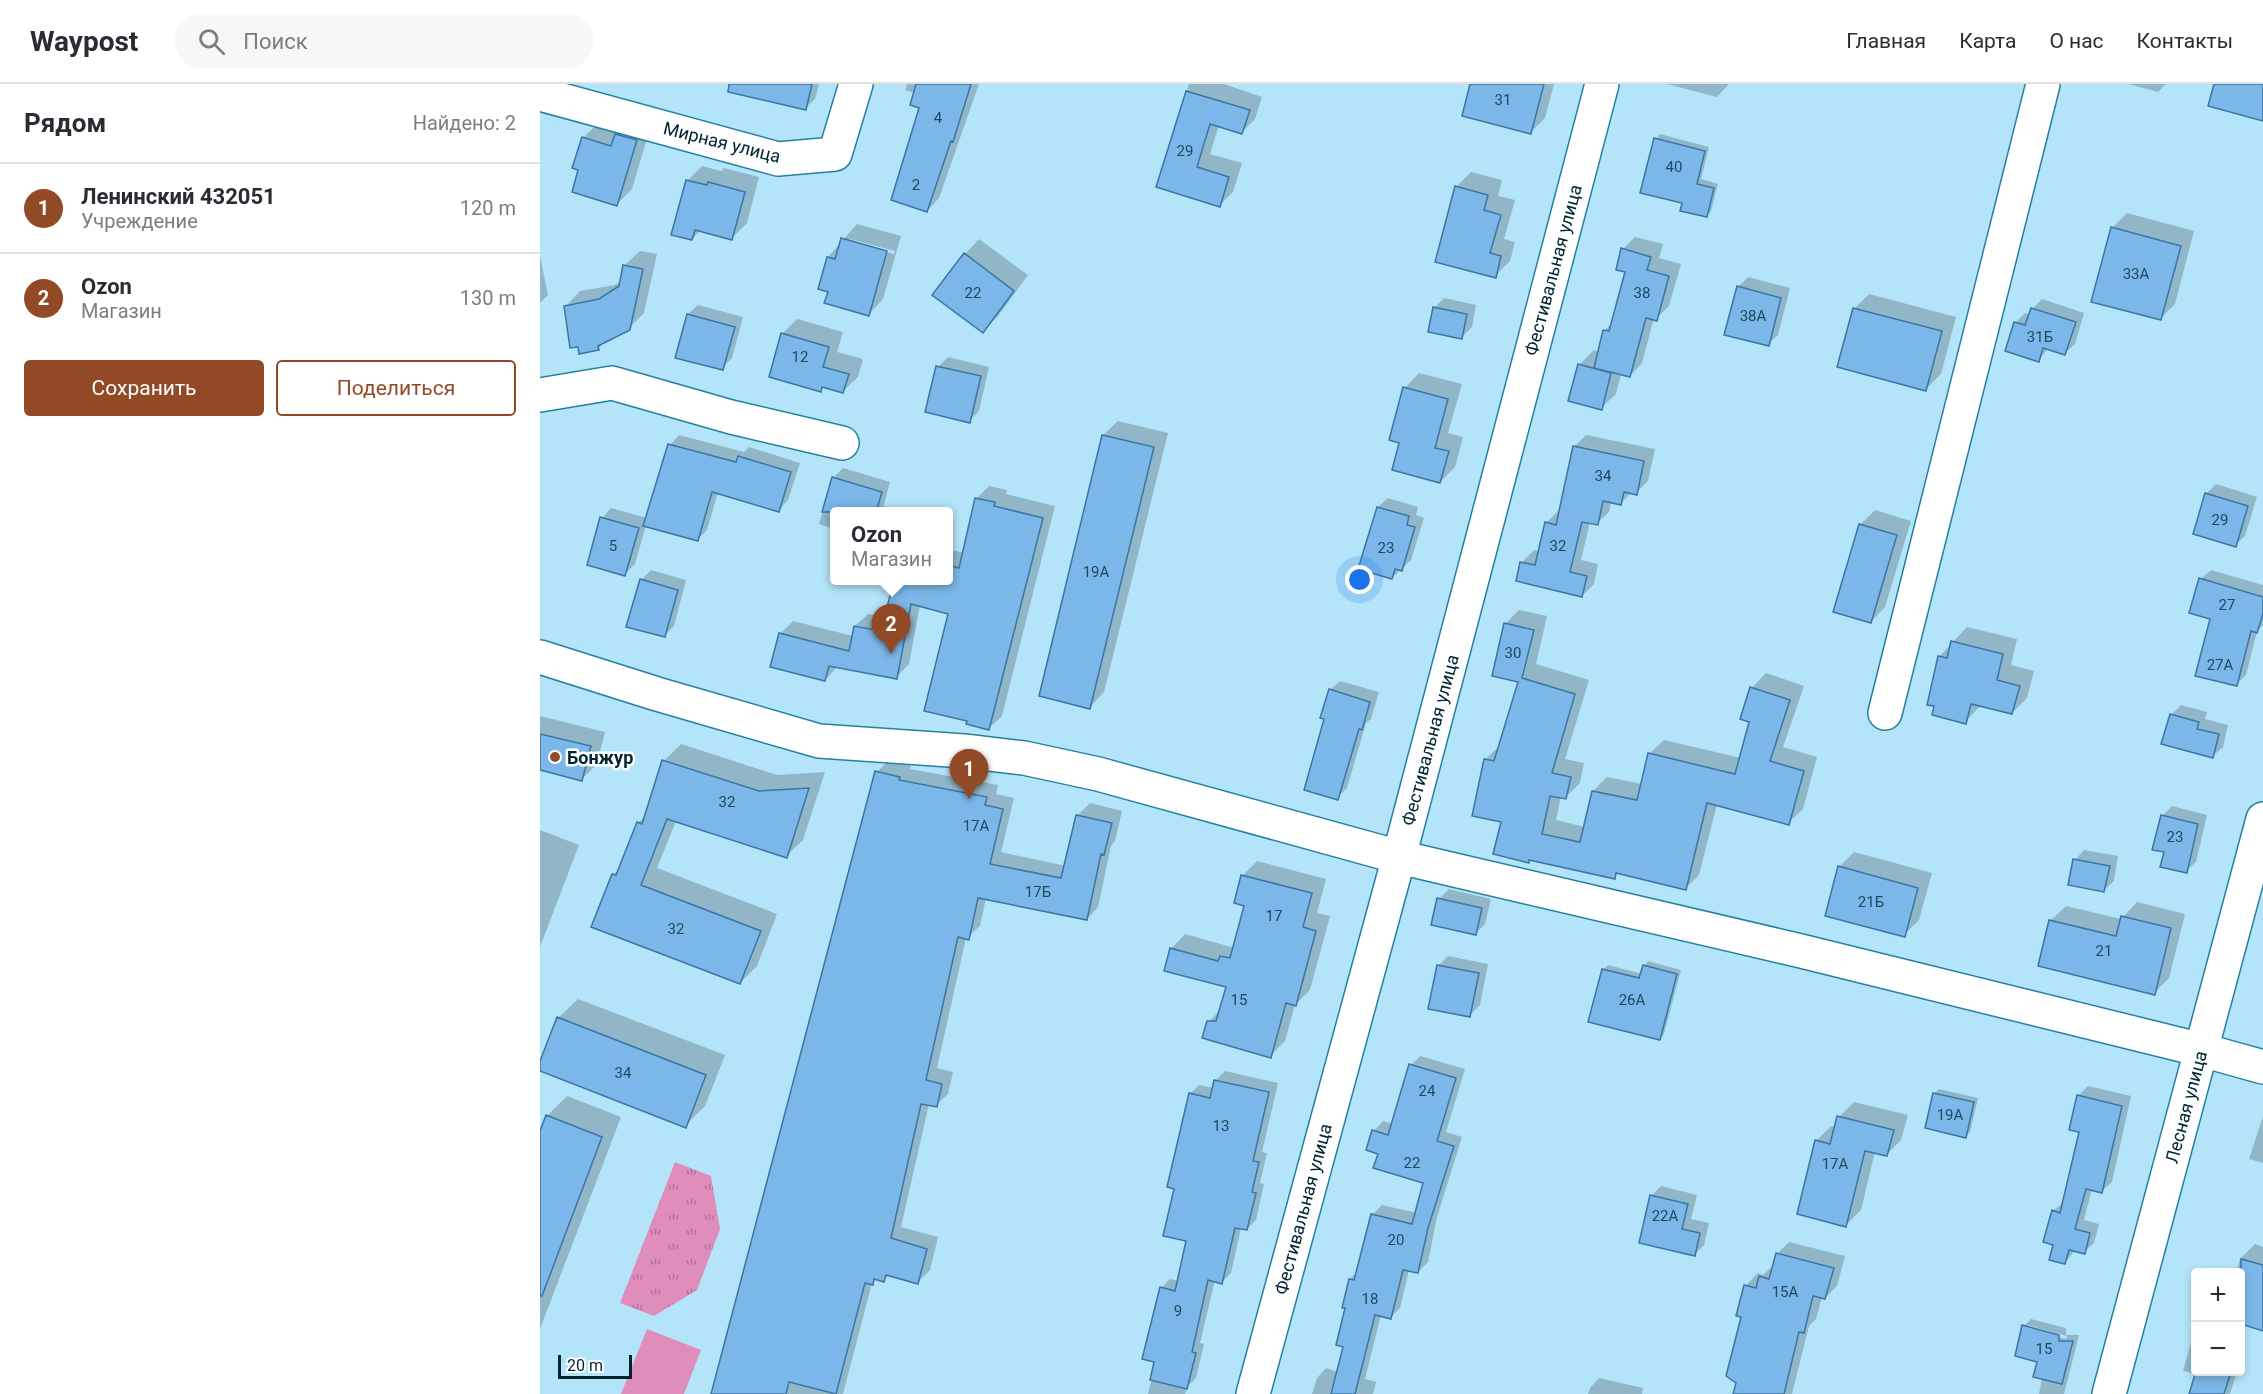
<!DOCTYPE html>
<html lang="ru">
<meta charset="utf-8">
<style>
body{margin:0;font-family:Roboto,sans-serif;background:#f7f7f7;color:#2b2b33}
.controls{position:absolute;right:18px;bottom:18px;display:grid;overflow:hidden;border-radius:6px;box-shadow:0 3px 9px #0003}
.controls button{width:54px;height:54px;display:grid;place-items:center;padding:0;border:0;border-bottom:2px solid #e1e1e2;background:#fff;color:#2b2b33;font:30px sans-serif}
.scale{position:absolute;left:18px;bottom:15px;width:74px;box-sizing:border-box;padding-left:6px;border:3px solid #002430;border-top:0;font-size:16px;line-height:21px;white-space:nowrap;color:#002430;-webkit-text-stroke:4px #fdfdfd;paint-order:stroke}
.you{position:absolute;left:820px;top:496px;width:21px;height:21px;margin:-15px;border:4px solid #fff;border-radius:50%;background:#1a73e8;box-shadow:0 0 0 9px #1a73e833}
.badge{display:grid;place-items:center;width:39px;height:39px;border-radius:50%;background:#914926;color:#fff;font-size:20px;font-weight:700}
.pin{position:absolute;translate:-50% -50px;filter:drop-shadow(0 2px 3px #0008)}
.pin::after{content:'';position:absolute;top:32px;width:21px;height:18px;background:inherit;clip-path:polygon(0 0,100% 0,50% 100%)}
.popup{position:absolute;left:290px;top:423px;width:123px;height:78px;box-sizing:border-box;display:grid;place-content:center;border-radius:6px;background:#fff;filter:drop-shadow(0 2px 4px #0005);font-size:20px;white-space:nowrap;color:#7c7c81}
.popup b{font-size:22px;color:#2b2b33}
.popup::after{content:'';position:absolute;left:50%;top:100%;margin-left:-12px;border:12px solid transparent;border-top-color:#fff}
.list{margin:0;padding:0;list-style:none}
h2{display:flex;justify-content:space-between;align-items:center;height:78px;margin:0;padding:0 24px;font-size:26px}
h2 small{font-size:20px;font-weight:400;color:#7c7c81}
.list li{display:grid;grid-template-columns:39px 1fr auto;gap:18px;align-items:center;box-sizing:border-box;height:90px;padding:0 24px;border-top:2px solid #e1e1e2}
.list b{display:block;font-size:22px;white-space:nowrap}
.list p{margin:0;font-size:20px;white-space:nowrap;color:#7c7c81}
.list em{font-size:20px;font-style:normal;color:#7c7c81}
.actions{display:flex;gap:12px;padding:18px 24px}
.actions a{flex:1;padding:14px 0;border:2px solid #914926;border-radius:6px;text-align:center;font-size:21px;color:#914926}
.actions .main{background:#914926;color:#fff}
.icon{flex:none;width:33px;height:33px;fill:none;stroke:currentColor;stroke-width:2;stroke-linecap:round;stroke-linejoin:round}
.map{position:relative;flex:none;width:1723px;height:1310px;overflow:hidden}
header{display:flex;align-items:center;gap:36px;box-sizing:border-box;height:84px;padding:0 30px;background:#fff;border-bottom:2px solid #e1e1e2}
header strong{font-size:28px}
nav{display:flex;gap:33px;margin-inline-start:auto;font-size:21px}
.search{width:420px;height:54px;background:#f7f7f7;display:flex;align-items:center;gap:15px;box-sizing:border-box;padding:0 21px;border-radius:33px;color:#7c7c81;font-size:22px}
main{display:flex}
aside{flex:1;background:#fff}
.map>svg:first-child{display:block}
.grass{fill:#df8dbb}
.park{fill:url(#park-tufts)}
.shadow{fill:#0003;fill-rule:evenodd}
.building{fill:#7cb7e9;stroke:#3b75a4;stroke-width:1.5}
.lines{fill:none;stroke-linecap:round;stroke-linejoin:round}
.minor-casing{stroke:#2481a0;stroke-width:36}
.minor{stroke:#fff;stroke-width:33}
.poi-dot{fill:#914926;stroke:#fdfdfd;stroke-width:2}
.labels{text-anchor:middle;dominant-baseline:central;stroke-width:5;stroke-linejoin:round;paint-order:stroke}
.number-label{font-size:15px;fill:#1f495e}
.street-label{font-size:18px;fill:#002430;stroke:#fdfdfd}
.poi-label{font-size:18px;font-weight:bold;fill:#002430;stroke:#fdfdfd;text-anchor:start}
</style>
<header>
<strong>Waypost</strong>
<div class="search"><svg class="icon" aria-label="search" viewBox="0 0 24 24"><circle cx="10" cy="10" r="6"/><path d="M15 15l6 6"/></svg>Поиск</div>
<nav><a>Главная</a><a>Карта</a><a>О нас</a><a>Контакты</a></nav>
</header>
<main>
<aside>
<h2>Рядом<small>Найдено: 2</small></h2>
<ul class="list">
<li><span class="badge">1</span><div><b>Ленинский 432051</b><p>Учреждение</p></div><em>120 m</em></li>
<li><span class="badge">2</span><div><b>Ozon</b><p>Магазин</p></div><em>130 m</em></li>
</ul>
<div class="actions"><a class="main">Сохранить</a><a>Поделиться</a></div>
</aside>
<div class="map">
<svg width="1723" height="1310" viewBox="0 0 1723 1310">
<defs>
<pattern id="park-tufts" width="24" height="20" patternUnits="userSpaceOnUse" patternTransform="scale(1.5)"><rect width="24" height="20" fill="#df8dbb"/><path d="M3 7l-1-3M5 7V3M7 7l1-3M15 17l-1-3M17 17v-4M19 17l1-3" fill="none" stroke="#b27398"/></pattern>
</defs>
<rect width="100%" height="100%" fill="#b4e4f9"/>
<path class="grass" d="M107,1245l54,21 -17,44h-63z"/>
<path class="park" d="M135,1078l36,14 9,53 -23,61 -43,26 -34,-13z"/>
<path class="shadow" d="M204,0h75l-4,15 -10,9z
M367,0h72l-40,114 -12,13 -6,-104 -6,-14 -10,-3z
M649,0h35l38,13 -7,22 -13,13 -23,-7 -9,29 32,9 -9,29 -13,13 -62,-19z
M932,0h82l-9,34 -14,14z
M1127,0h62l-12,13z
M1588,0h38l-8,8z
M58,39l53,2 -19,64 -15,15 -37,-35 3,-31z
M1120,50l49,13 -8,32 17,5 -7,27 -5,5 -22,-14 -28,-63z
M162,82l19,5 3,-3 35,9 -12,46 -15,15 -31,-8 -9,9 -5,-58z
M931,88l31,8 -4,16 17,4 -11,39 11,3 -5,19 -15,15 -39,-89z
M1587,129l67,18 -19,73 -15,15 -48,-91z
M317,140l44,12 -18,63 -14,15 -39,-23 -2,-34zM310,155l45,12 -1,3 -44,-12z
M1095,153l28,7 -4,14 22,6 -12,42 -13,13 -2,-1 -12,45 -12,13 -9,-2 -5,20 -15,14 -22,-43 15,-15 5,2 6,-22 8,-8 14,-51 -4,-22z
M439,155l49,36 -30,41 -15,15 -18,-77z
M100,167l17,3 -13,59 -15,15 -22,11 -9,10 -18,-4 -14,-39 14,-15 35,-6 6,-4 4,-16z
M0,172l8,39 -8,8z
M1208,193l42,11 -12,47 -10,9 -30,-57z
M1329,210l87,23 -15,57 -15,15 -72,-80z
M904,214l32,7 -4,22 -10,10 -28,-29z
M1502,215l42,14 -9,31 -10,9 -16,-5 -11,12 -23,-37 10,-10 5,2 2,-6z
M158,221l45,12 -11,41 -10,10 -45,-12 11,-42z
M257,235l46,13 -6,20 26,7 -5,18 -15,14 -18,-5 -4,4 -39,-56z
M408,273l41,10 -10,44 -10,10 -31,-54z
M879,289l43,11 -14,49 15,4 -8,30 -15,15 -39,-40 4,-54z
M578,337l50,12 -64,259 -14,15 13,-272z
M139,351l65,17 5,-5 51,16 -12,37 -9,10 -61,-18 -11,38 -9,9 -52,-14 -11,39 -10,10 -23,-56 9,-10 36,10 23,-73z
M1046,351l69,14 -7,32 -12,12 -4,-1 -12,12 -9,-2 -2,10 -12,11 -7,-1 -9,38 17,4 -4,20 -12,12 -65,-16 5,-18 12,-12 5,2 7,-29 12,-12h3l13,-64z
M303,384l47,14 -8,30h-48v17l-15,-5 14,-46z
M1676,400l41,13 -12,39 -10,9 -29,-51z
M449,402l18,4 -1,4 49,12 -53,210 -13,12 -40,-115 -29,-8 -11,59 -13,13 -59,-10 -12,13 -53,-14 9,-33 12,-12 60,15 2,-10 13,-12 18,3 62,-37v-31l16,4 13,-55z
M848,414l30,9 -2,8 8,3 -13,42 -19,18 -14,-71z
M1335,426l36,11 -26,86 -14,15 -11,-97z
M111,486l35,10 -12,46 -10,10 -23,-56z
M1671,486l52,15v40l-6,6 -11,44 -10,10 -25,-67 -10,-39z
M979,526l28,6 -11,48 53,16 -24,79 19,4 -4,20 -14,14 -5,-1 -5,24 29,7 8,-36 14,-14 35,7 7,-30 15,-14 77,18 10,-37 1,-33 14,-15 38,13 -21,61 34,10 -14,52 -15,14 -71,-19 -18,71 -14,14 -66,-16 -4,4 -85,-18 -2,2 -25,-40 -29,-6 12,-56 14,-14 20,-64 -15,-57z
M1427,543l50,12 -6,26 23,6 -7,27 -15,15 -31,-8 -16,17 -29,-17 3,-48z
M800,597l39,11 -8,27 -5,4 -19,65 -10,10 -11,-80 4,-28z
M1641,621l26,7 -2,7 23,6 -5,22 -10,9 -42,-41z
M0,632l65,16 -8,32 -15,15 -42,-10z
M141,660l96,31 48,-3 -22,68 -17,16 -110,-35 -19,47 120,46 -20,52 -17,17 -127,-108 8,-8 17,-44 8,-8 18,-54z
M349,676l22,6 -1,3 88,16 -2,9 18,4 -13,54 65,14 12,-51 12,-12 32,8 -7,30 -4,5 -13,61 -11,12 -101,-21 -6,28 -14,12 -29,130 16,4 -5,22 -12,11 -7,-1 -28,123 37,10 -8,33 -12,12 -29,-7 -5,5 -7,-1 -5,4 -29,111h-130l164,-622z
M1632,722l35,9 -11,47 -10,9 -20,-20 -4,-35z
M0,746l39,15 -39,102z
M1544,766l34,6 -4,25 -10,9 -29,-30z
M1314,768l78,21 -13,47 -15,15 -65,-68z
M717,777l69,18 -9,34 13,3 -20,74 -15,15 -10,36 -15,15 -62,-34 13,-12 7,-24 -57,-37 14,-15 46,13 5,-5 9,-37 -3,-29z
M909,805l42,10 -6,25 -10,10 -36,-35z
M1597,818l48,12 -16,64 -15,15 -114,-28 11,-45 15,-14 55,13z
M908,872l40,8 -8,41 -10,10 -32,-49z
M1108,877l33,9 -17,64 -4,5 -57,-69 5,-5 34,9 2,-8z
M38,915l147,56 -20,51 -20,20 -145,-56 18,-52z
M880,972l45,13 -19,63 16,5 -25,80 -9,45 -10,10 -9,-2 -9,38 -9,9 -10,-2 -16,64 11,3 -3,12h-61l5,-16 9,-10 12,4 7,-26 5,-67 8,-8 15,-57 9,-9 35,8 8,-31 -45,-29 -6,-22 9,-10 10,3 18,-59z
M685,987l53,12 -16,69 5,1 -7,30 4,1 -8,36 -9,9 -6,-1 -10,45 -9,9 -7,-2 -15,63 4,1 -8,34 -9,9 -2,7h-37l8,-33 5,-73 9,-9 8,2 10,-41 -12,-52 14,-94 9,-9 15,3 1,-7z
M1548,1002l43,10 -19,86 -10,9 -10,-2 -8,31 15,4 -5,19 -10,9 -9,-2 -10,13 -10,-19 -2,-33 11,-9 17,-71 -3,-35z
M1399,1005l39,9 -8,34 -5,4 -30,-43z
M27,1012l54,21 -81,212v-194l7,-19z
M1314,1018l54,13 -7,25 -14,14 -12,-2 -14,58 -15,15 -30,-84 15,-15 5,1 3,-10z
M1723,1032v47l-14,-4z
M1121,1102l36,9 -6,24 18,4 -5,22 -9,9 -44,-58z
M1249,1158l56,14 -8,30 -12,12 -3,-1 -6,22 -7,7 -17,68h-57l10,-108 13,-13 5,2 11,-10 3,-11z
M1715,1160l8,3v82l-23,-6v-51h-4l4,-13z
M1491,1235l35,9v7h13l-15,59h-25l3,-16 -3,-18 -15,-34zM1487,1241l40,11 -1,3 -39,-11z
M1656,1255v33h41l-7,22h-39l6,-20 -14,-3 8,-28z
M1059,1294l44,10 -1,6h-54l2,-6z"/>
<path class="building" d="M189,0h83l-6,26 -78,-18z
M376,0h55l-18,58 -2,-1 -24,71 -36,-12 28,-92 -9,-3z
M930,0h74l-13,50 -69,-18z
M1674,0h49v37l-55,-15z
M646,7l64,19 -8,24 -32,-10 -13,43 32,10 -9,30 -64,-20z
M75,50l22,6 -20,66 -45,-14 6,-22 -6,-2 10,-31 29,9z
M1114,54l51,13 -8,33 17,4 -7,29 -27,-6 2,-8 -42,-10z
M146,96l21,5 1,-3 37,10 -13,48 -37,-10 -3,10 -21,-5z
M915,102l33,9 -4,15 17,5 -11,38 11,3 -5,22 -61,-16z
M1571,143l70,19 -20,74 -70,-18z
M301,154l46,13 -18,65 -45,-13 4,-11 -10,-3 9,-32 8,2z
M1081,164l30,9 -4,13 22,6 -12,45 -11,-3 -16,59 -36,-9 9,-38 6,1 16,-59 -9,-2z
M424,169l50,38 -31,42 -51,-38z
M83,181l20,4 -13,61 -32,16 1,4 -20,4 -1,-7 -8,1 -6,-42 35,-7 20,-13z
M1197,202l44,12 -12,48 -45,-11z
M893,223l34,7 -5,25 -34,-7z
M1313,224l89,23 -16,60 -89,-24z
M1491,224l45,14 -11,33 -22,-7 -4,14 -34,-11 9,-29 11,3z
M147,230l48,13 -12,43 -48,-12z
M241,249l48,14 -6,20 26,7 -6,19 -21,-6 -1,5 -52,-15z
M1038,280l33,9 -9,37 -34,-9z
M396,282l45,10 -11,47 -45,-11z
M863,303l45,12 -13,49 14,3 -9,32 -48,-13 7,-27 -10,-3z
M562,351l52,12 -64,262 -51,-13z
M128,360l68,18 2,-6 53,16 -12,40 -67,-20 -14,49 -55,-15z
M1033,362l71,15 -7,34 -13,-3 -3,13 -18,-4 -5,24 -16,-3 -12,50 17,4 -5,21 -66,-16 4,-19 15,3 10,-43 11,3z
M292,393l50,15 -6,20h-54z
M1665,409l43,13 -12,41 -43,-13z
M435,414l20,4 -1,4 49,12 -54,212 -23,-6 1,-3 -43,-10 24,-97 -37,-10 -14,75 -68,-13 -4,15 -55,-14 9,-34 70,18 5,-25 27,5 13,-51h54v-15l11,3z
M837,423l32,9 -2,9 8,2 -13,44 -7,-2 -3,10 -34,-10z
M60,433l39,11 -14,48 -38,-11z
M1319,440l38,11 -26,88 -38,-11z
M1659,494l64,19v17l-6,19 -6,-2 -14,55 -42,-10 15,-57 -21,-6z
M100,495l38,11 -13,47 -39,-10z
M964,539l30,7 -12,48 53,16 -23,79 19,4 -5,22 -16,-3 -8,38 38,8 12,-51 45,9 11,-47 87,21 14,-52 -9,-3 10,-32 40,13 -20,61 34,10 -15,54 -82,-22 -21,87 -70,-17 -1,6 -86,-19v3l-36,-9 8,-32 -29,-6 12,-57 10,2 24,-79 -26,-6z
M1411,557l52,13 -6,26 23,6 -8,28 -41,-10 -5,20 -34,-9 2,-9 -7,-1 11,-49 9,2z
M789,605l41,13 -8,28 -3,-1 -21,71 -34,-10 20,-71 -4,-1z
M1630,630l29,8 -2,7 22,5 -6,24 -52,-14z
M0,650l51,12 -9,35 -42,-11z
M122,676l97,31 50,-3 -22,70 -120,-39 -26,66 120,46 -21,53 -149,-57 21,-53 4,1 21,-53 5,2z
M335,687l25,6 -1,3 88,17 -2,8 18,4 -13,55 71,14 15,-63 36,8 -8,32 -3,-1 -14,66 -109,-22 -9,42 -11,-3 -32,143 16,4 -5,23 -16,-3 -30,134 36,11 -9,35 -32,-9 -2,7 -10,-3 -1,6 -8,-2 -29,111 -47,-12 -3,12h-75z
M1621,731l37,9 -11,49 -27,-6 4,-15 -12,-2z
M1533,775l37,7 -6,26 -36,-7z
M1298,782l80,22 -13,49 -80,-21z
M701,791l71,18 -9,34 13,4 -20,75 -10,-3 -15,55 -69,-20 5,-17h9l10,-34 -62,-16 6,-23 48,13 2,-5 10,2 14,-52 -10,-3z
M897,814l45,10 -6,27 -45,-10z
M1581,832l50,12 -16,67 -117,-29 11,-46 67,16z
M897,881l42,8 -9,44 -42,-8z
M1103,881l34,9 -17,66 -72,-18 14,-53 37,9z
M17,933l149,58 -20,53 -146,-57v-10z
M869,980l47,14 -19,63 17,5 -26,82 -10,45 -15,-3 -12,49 -16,-4 -20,79h-24l12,-47 -7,-2 9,-37h-3l7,-29 5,1 17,-66 41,10 11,-41 -50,-15 5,-14 -12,-4 6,-20 16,5z
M674,996l55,12 -16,69 6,1 -7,30 4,1 -9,37 -12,-2 -13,56 -14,-4 -16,72 4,1 -9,36 -37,-9 4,-18 -12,-3 18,-72 15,4 11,-50 -23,-5 11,-47 -7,-2 22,-94 21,5z
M1393,1009l41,9 -8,36 -41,-10z
M1537,1011l45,11 -20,87 -16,-4 -11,40 15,4 -5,21 -16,-4 -4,14 -16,-4 4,-15 -10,-3 9,-32 8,3 19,-81 -10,-2z
M6,1031l56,22 -60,159h-2v-165z
M1297,1032l57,14 -7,26 -22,-5 -19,76 -49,-13 18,-74 15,4z
M1110,1111l38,9 -6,25 18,4 -5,23 -56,-13z
M1236,1169l58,15 -9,31 -12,-3 -9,37 -5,-1 -15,62h-51l3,-11 -10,-7 15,-59 -5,-1 8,-31 12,3 3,-12 10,3z
M1701,1175l22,6v66l-22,-7z
M1482,1241l37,10v6h14l-11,43 -29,-7 4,-15 -22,-6z
M1656,1287h22l12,4 -6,19h-35z"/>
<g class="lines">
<g class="minor-casing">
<path id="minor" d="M0,10l238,65 57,-5 21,-70
M0,311l72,-12 119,34 111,26
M0,573l117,37 162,47 145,10 60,7 74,16 301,83 402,94 401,99 61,17
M1345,629l158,-629
M713,1310l146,-537 203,-773
M1569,1310l154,-575"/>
</g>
<use href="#minor" class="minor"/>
</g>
<circle class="poi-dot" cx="15" cy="673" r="6"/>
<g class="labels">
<g class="number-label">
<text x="963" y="16">31</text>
<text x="398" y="34">4</text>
<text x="645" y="67">29</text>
<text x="1134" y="83">40</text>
<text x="376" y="101">2</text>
<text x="1596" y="190">33А</text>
<text x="433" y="209">22</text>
<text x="1102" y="209">38</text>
<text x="1213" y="232">38А</text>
<text x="1500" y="253">31Б</text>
<text x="260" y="273">12</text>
<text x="1063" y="392">34</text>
<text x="1680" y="436">29</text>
<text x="73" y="462">5</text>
<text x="1018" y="462">32</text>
<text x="846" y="464">23</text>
<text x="556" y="488">19А</text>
<text x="1687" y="521">27</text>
<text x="973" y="569">30</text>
<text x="1680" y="581">27А</text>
<text x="187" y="718">32</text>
<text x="436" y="742">17А</text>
<text x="1635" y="753">23</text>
<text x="498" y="808">17Б</text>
<text x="1331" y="818">21Б</text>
<text x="734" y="832">17</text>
<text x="136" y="845">32</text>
<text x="1564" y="867">21</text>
<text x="699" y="916">15</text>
<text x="1092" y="916">26А</text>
<text x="83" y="989">34</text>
<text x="887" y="1007">24</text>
<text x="1410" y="1031">19А</text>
<text x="681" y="1042">13</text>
<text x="872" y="1079">22</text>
<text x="1295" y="1080">17А</text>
<text x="1125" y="1132">22А</text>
<text x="856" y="1156">20</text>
<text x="1245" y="1208">15А</text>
<text x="830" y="1215">18</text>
<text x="638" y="1227">9</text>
<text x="1504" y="1265">15</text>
</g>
<g class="street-label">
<text transform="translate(182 58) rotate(14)">Мирная улица</text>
<text transform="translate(1013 186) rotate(-75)">Фестивальная улица</text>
<text transform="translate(890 656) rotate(-75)">Фестивальная улица</text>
<text transform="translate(1646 1023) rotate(-75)">Лесная улица</text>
<text transform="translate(763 1125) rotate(-75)">Фестивальная улица</text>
</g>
<g class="poi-label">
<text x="27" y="673">Бонжур</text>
</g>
</g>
</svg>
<div class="controls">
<button>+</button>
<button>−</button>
</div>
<div class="scale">20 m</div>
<div class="you"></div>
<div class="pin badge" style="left:429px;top:715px">1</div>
<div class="pin badge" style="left:351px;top:570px">2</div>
<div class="popup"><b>Ozon</b>Магазин</div>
</div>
</main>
